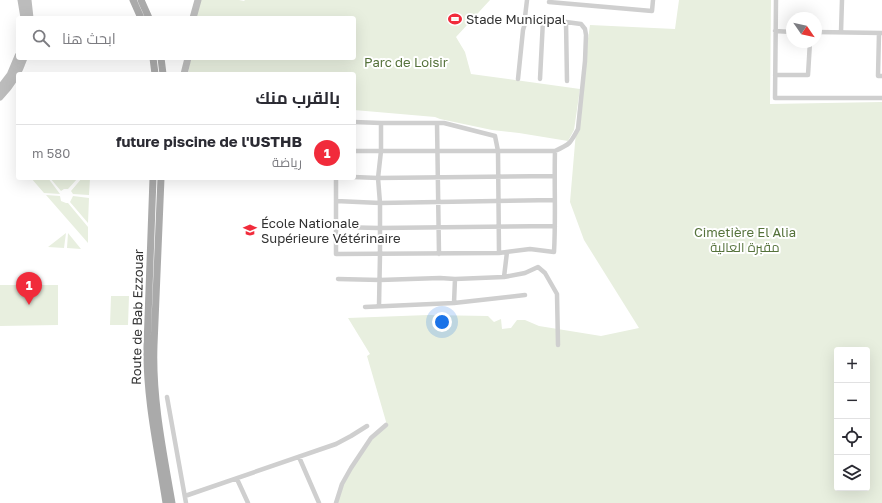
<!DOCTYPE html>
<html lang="ar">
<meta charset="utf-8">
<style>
body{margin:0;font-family:"Golos Text",Cairo,sans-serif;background:#f7f7f7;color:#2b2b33;direction:rtl}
.controls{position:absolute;right:12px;bottom:12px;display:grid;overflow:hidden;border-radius:4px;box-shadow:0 4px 16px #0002}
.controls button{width:36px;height:36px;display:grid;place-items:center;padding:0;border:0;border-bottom:1px solid #e1e1e2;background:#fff;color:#2b2b33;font:20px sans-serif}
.compass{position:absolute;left:786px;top:12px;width:36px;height:36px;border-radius:50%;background:#fff;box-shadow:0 4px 16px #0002;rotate:124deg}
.you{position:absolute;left:442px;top:322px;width:14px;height:14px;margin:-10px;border:3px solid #fff;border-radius:50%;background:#1a73e8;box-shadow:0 0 0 6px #1a73e833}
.badge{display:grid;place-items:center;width:26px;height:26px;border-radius:50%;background:#f12b3b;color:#fff;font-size:13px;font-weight:700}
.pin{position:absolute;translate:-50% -33px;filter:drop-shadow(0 1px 2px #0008)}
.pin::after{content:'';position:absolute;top:21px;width:14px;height:12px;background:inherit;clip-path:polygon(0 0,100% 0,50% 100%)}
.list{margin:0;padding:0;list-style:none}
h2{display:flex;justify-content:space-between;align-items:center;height:52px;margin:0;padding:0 16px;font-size:17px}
h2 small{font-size:13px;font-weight:400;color:#7c7c81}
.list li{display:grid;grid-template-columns:26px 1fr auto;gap:12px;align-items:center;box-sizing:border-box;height:56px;padding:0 16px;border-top:1px solid #e1e1e2}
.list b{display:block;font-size:15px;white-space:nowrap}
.list p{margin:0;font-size:13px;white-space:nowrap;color:#7c7c81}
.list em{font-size:13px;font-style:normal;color:#7c7c81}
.icon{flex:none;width:22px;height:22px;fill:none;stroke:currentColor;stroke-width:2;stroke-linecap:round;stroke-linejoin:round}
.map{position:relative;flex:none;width:882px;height:503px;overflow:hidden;direction:ltr}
.search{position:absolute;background:#fff;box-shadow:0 4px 16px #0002;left:16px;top:16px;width:340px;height:44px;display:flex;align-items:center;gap:10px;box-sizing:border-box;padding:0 14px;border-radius:4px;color:#7c7c81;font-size:15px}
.panel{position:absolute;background:#fff;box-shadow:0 4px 16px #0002;left:16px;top:72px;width:340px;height:108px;border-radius:4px;direction:rtl}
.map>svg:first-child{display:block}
.green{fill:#e8efdf;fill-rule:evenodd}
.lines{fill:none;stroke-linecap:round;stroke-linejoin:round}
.street{stroke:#cfcfcf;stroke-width:4.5}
.secondary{stroke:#bcbcbc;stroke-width:7}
.primary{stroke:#aaa;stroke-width:7}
.labels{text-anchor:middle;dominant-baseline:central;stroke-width:4;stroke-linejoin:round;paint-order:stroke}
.poi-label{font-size:13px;fill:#323232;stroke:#fff;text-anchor:start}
.park-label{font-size:13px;fill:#55723b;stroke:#fff}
.street-label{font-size:13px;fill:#323232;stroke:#fff}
</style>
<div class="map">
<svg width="882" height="503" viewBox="0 0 882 503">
<rect width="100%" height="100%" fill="#fff"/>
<path class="green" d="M200,0h39l5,1 1,-1h245l-34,37 9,15 6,22 109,15 -6,41 -6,11 -49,-8 -27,-3 -52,-11 -5,-2 -81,-7v-36h-166l3,-16h163v-40h-159z
M679,0h92l-1,104 112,-2v401h-546l9,-24 23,-35 19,-19 -20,-69 3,-2 -22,-36 80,-3 60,1 6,6 7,-3 1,10 9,-1 6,-8h8l14,6 62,10 38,-8 -55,-88 -14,-38 8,-94 12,-83 85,4zM837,350h30v138h-30z
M31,178h17l12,16 -16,-1z
M50,178h28l-10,11h-4l-3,2z
M82,178h8l-1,17 -16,-1 -2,-3z
M46,195l14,1 1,5 5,2h2l20,24v16z
M73,196l16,2 -1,25 -18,-21z
M66,233l-2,15 -16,-1z
M68,233l13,16 -14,-1z
M0,285h58v40l-58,1z
M111,296h18l-1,29h-18z"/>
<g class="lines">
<path class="street" d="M776,0l-1,98h107
M549,2l103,9 1,-11
M566,22l1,59
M775,31l17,1
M816,32l66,1
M841,32l1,-32
M879,33l-1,43h4
M775,75h33l2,-33
M518,79l5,-49 3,-10
M540,79l3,-59
M354,122l27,1h63l51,13 3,15 1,102
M437,123l2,131
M354,151h201c15,-7 15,-7 23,-22l7,-68 1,-26 -1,-6 -4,-5 -15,-2 -40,-2 -1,-3 2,-17
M354,177l24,1 176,-2
M336,178v76l163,-1 31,-4 24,3c2,-34 0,-67 1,-101
M336,201l44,2 174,-3
M336,227l43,1 176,-2
M504,277l3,-25
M338,279l42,1 60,-2 15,1 49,-2 21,-4 13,-6 7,6 12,21 1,51
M454,303l1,-24
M379,306l1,-52v-51l-2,-25 3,-27v-28
M365,307l89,-4 71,-8
M167,397l19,106
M299,457l20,46
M237,479l11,24
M185,496l151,-52 15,-8 16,-10
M336,503l6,-19 9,-16 20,-30 15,-13"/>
<path class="secondary" d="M21,0l3,18
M28,0l2,18
M193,18l5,-18
M184,74l4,-16
M0,88l10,-13 8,-19
M0,97c11,-11 19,-24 24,-39"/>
<path class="primary" d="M133,0l8,18
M141,0l8,18
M153,58l2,16
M161,58l2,16
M153,178l-6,168c-1,53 11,105 19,157
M161,178l-7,167c-2,53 9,106 18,158"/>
</g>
<defs>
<g id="stadium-bare" transform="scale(1.08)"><path d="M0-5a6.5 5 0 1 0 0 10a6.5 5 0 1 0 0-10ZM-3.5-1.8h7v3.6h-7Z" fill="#f12b3b" stroke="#fff" stroke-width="2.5" paint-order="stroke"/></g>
<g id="university-bare" transform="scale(1.08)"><path d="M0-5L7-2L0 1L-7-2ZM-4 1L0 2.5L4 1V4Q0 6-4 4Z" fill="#f12b3b" stroke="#fff" stroke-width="2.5" paint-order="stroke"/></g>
</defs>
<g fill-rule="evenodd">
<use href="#stadium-bare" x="455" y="19"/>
<use href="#university-bare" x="250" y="230"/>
</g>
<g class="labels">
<g class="poi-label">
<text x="466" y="19">Stade Municipal</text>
<text x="261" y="223">École Nationale<tspan x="261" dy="15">Supérieure Vétérinaire</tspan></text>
</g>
<g class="park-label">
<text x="406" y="62">Parc de Loisir</text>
<text x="745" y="232">Cimetière El Alia<tspan x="745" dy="15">مقبرة العالية</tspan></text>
</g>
<g class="street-label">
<text transform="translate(137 317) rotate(-89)">Route de Bab Ezzouar</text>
</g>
</g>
</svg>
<div class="controls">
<button>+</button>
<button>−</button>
<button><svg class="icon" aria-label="locate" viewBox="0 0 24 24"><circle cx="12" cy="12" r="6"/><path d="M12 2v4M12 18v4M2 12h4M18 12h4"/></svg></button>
<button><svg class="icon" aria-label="layers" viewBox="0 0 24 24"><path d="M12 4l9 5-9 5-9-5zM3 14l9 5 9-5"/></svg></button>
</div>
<svg class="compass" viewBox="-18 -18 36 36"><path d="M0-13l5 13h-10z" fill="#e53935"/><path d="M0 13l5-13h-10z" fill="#7c7c81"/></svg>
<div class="you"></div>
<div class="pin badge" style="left:29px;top:305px">1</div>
<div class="search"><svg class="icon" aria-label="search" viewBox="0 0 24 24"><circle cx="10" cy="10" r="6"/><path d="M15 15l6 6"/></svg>ابحث هنا</div>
<section class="panel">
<h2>بالقرب منك<small></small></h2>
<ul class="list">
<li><span class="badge">1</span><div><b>future piscine de l'USTHB</b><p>رياضة</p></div><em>580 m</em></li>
</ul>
</section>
</div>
